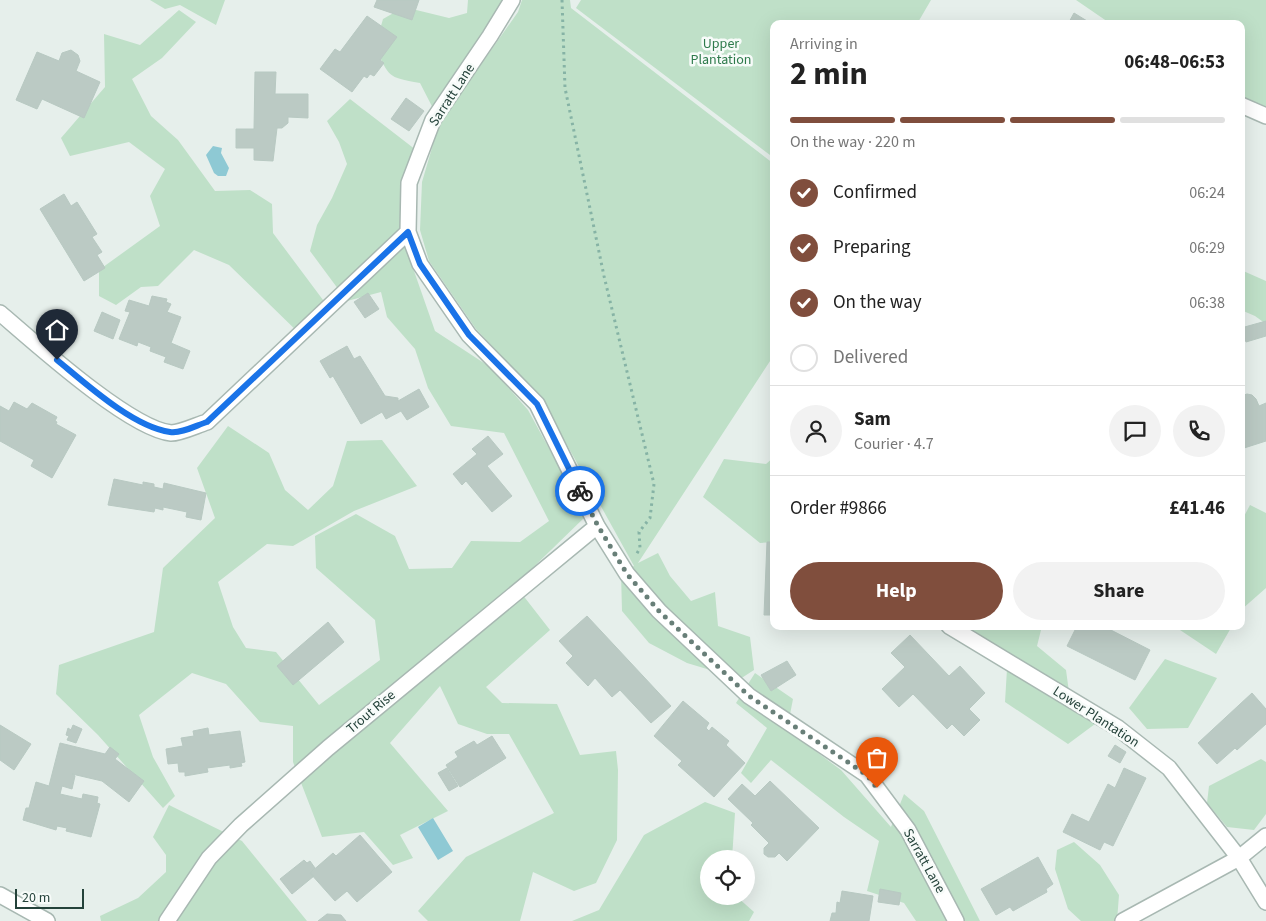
<!DOCTYPE html>
<meta charset="utf-8">
<style>
:root{--surface:#fff;--page:#f2f2f2;--text:#222;--muted:#767676;--line:#e0e0e0;--accent:#804e3d}
body{margin:0;font-family:"Source Sans 3",sans-serif;background:var(--page);color:var(--text);height:100vh;display:flex;flex-direction:column;font-size:19px;white-space:nowrap}
*{box-sizing:border-box;margin:0}
p{font-size:16px;color:var(--muted)}
.icon{flex:none;width:28px;height:28px;fill:none;stroke:currentColor;stroke-width:2;stroke-linecap:round;stroke-linejoin:round}
.map{position:relative;flex:1;overflow:hidden}
.details{position:absolute;left:770px;top:20px;width:475px;height:610px;display:flex;flex-direction:column;background:var(--surface);border-radius:10px;box-shadow:0 5px 20px #0002}
.details>*{flex:none}
.tools{position:absolute;left:700px;top:850px;display:grid;gap:10px}
.tools a{display:grid;place-items:center;width:55px;height:55px;border-radius:50%;background:var(--surface);box-shadow:0 5px 20px #0002;font-size:25px}
.scale{position:absolute;left:15px;bottom:12px;width:69px;box-sizing:border-box;padding-left:5px;border:2px solid #24423a;border-top:0;font-size:14px;line-height:18px;white-space:nowrap;color:#24423a;-webkit-text-stroke:4px #f7fbf9;paint-order:stroke}
.pin{position:absolute;display:grid;place-items:center;width:42px;height:42px;color:#fff;margin:-51px -21px;border-radius:50% 50% 50% 0;rotate:-45deg;box-shadow:0 0 5px #0007}
.pin .icon{rotate:45deg}
.courier{position:absolute;display:grid;place-items:center;width:50px;height:50px;margin:-25px;border:4px solid #1a73e8;border-radius:50%;background:#fff;color:#222;box-shadow:0 1px 6px #0007}
.head em{font-style:normal;font-weight:700}
.head div{display:flex;flex-direction:column-reverse}
.head{display:flex;align-items:center;justify-content:space-between;height:85px;padding:0 20px}
h1{font-size:32px;font-weight:700;line-height:38px}
.bar{display:grid;grid-template-columns:repeat(4,1fr);gap:8px 5px;align-content:center;height:60px;padding:0 20px}
.bar i{height:6px;border-radius:4px;background:var(--line)}
.bar .current{background:var(--accent)}
.bar p{grid-column:span 4}
.line{display:flex;align-items:center;gap:12px;padding:0 20px;border-top:1px solid var(--line)}
.line div{flex:1}
.round{display:grid;place-items:center;flex:none;width:52px;height:52px;border-radius:26px;background:var(--page)}
ol{padding:0 20px;list-style:none}
li{display:flex;align-items:center;gap:15px;height:55px}
li p{margin-inline-start:auto}
li .icon{padding:5px;border-radius:50%;background:var(--accent);color:#fff;stroke-width:4}
li:last-child{color:var(--muted)}
li i{width:28px;height:28px;border:2px solid var(--line);border-radius:50%}
.primary-button{display:flex;gap:10px;margin-top:auto;padding:10px 20px}
.primary-button a{flex:1;height:58px;border-radius:30px;background:var(--accent);color:#fff;font-size:20px;font-weight:700;line-height:58px;text-align:center}
.primary-button a+a{background:var(--page);color:var(--text)}
.map>svg:first-child{display:block}
</style>
<div class="map">
<svg width="1266" height="921" viewBox="0 0 1266 921">
<rect width="100%" height="100%" fill="#e6efeb"/>
<!-- green -->
<path fill="#bfe0c8" d="M150,0H225L216,25L180,5L165,9Z
M468,0H517L440,122L420,83C386,77 390,77 375,47L383,19L404,7L449,18L467,13Z
M522,0H570L571,8L774,164V355L638,563L658,553L670,576L691,601L715,592L718,626L750,637L754,670L740,679L687,663L649,643L622,611L621,573L634,566L541,398L476,329L429,261L420,230L422,182L439,124L518,12Z
M581,0H931L917,24H774V158L576,8Z
M1076,0H1266V124L1261,122L1241,95V24H1111Z
M179,10L196,22L162,58L132,79L151,116L178,140L215,191L250,190L272,204L273,233L332,312L304,338L229,265L194,250L158,286L141,287L116,305L99,296V270L160,226L150,196L165,169L129,142L70,156L61,138L105,87L104,34L140,45Z
M350,99L416,150L407,251L435,331L490,367L528,410L586,516L515,585L550,630L486,687L502,703L557,704L580,755L616,751L618,770L617,840L596,883L574,891L533,872L520,921H428L418,911L466,857L554,813L509,734H487L458,724L440,686L390,743L448,811L400,835L413,858L393,865L364,832L322,837L293,762V726L260,722L226,684L192,673L139,715L153,757L175,796L163,808L98,735L56,694L59,665L154,632L163,568L215,518L197,468L228,426L269,453L285,490L308,510L333,486L347,441L382,440L417,486L354,511L293,546L267,544L218,582L233,627L246,648L276,652L319,705L380,660L375,620L316,568L315,536L356,514L395,536L409,569L452,568L471,541L520,542L549,521L504,433L451,426L428,388L415,349L387,317L381,292L347,301L310,251L317,225L332,198L347,164L339,142L327,121Z
M1241,270L1266,281V324L1255,316L1241,310Z
M774,457V542L760,543L703,497L724,459L766,464Z
M1250,505L1266,513V588L1241,610V560L1243,559L1241,522Z
M935,626H1042L1037,646L1066,670L1071,707L1095,724L1068,744L1005,702L1007,669Z
M1174,626H1232L1216,654Z
M1165,659L1217,678L1188,728L1147,729L1129,708Z
M755,673L793,699L787,730L841,770L891,827L904,794L924,811L980,921H916L904,903L867,891L879,841L844,817L771,760L751,783L741,773L767,728L736,703Z
M1261,759L1266,762V814L1254,830L1227,827L1207,803L1209,786Z
M705,802L735,813L732,859H709V896H736L754,912L749,921H572L599,910L644,835Z
M169,805L242,841L307,921H101L100,916L138,898L166,872V855L153,837Z
M1074,842L1100,865L1119,895L1117,921H1081L1068,909L1055,869L1057,850Z"/>
<!-- water -->
<path fill="#8ec9d4" d="M213,146L222,148L221,153L229,168L226,176H218L214,173L206,155Z
M433,818L453,851L438,860L418,827Z"/>
<!-- building -->
<path fill="#bbcac4" stroke="#b8c9c2" d="M377,0H419L412,20L374,7Z
M1074,13L1092,24H1068Z
M367,16L397,37L380,60L384,63L374,76L370,74L367,78L364,76L352,92L320,69L335,49L340,52Z
M71,50L78,55L80,61L76,71L100,82L84,118L42,99L37,109L16,100L37,52L59,61L62,53Z
M255,72H276L275,94H308V118L288,117V123L282,128H277L273,161L254,160V148H236V129H254Z
M406,98L424,111L409,131L391,119Z
M64,194L71,206L77,202L97,234L92,237L102,252L97,255L105,268L84,281L40,209Z
M368,293L379,309L365,318L354,302Z
M152,296L167,299L166,302L171,304L167,312L181,317L171,343L190,351L183,369L164,362L166,357L150,351L151,347L138,342L137,346L119,339L130,312L125,311L129,300L149,306Z
M102,312L120,320L113,339L94,331Z
M1266,321V336L1246,342L1241,328Z
M347,346L354,359L360,356L385,396L398,398V401L419,389L429,407L407,420L401,411L386,419L382,412L361,424L333,376L330,378L320,361Z
M1247,394L1252,395L1256,399L1259,406L1266,403V441L1241,449V396Z
M14,402L27,409L32,403L57,417L55,421L57,422L56,424L76,435L52,478L31,466L34,460L0,441V406L9,411Z
M488,436L503,454L487,466L512,496L492,512L466,481L462,485L453,474L477,454L472,449Z
M114,479L143,485V482L154,484V487L163,489L164,483L206,493L201,520L186,517L187,512L163,507V510L155,508L154,512L108,505Z
M767,542H774V618L772,615H764Z
M587,616L671,706L651,723L620,690L612,697L595,678L588,686L566,663L573,656L559,641Z
M328,622L344,642L293,685L277,666Z
M1077,626H1103L1150,650L1135,680L1067,646Z
M910,635L949,676L960,666L985,693L969,709L980,720L964,736L952,724L947,729L913,694L899,707L882,689L905,667L891,653Z
M787,661L796,675L771,691L761,675Z
M1252,693L1266,709V724L1237,750L1235,748L1217,764L1198,743Z
M683,701L709,723L706,728L709,731L712,727L729,741L726,745L745,763L714,797L678,765L682,761L654,736Z
M0,725L31,744L14,770L0,760Z
M73,725L82,729L76,743L67,740L69,736L66,735L68,728L71,730Z
M208,728L209,735L240,731L245,762L241,763L242,766L230,768V765L207,768L208,772L185,776V772H179L178,763L168,764L166,749L183,746L181,738L194,736L193,731Z
M492,736L506,758L460,787L446,765L458,757L455,752L474,741L477,745Z
M60,743L105,754L110,747L119,754L115,759L144,781L129,802L102,781L72,774L75,776L72,789L62,786L60,794L82,799L83,794L98,797L97,803L100,804L91,837L66,831L67,828L57,826L56,830L23,820L26,808H29L36,782L49,786Z
M1115,745L1126,752L1120,763L1108,756Z
M447,768L458,786L449,791L438,773Z
M1124,768L1146,778L1113,846L1104,842L1100,850L1063,832L1072,814L1089,822L1108,784L1115,788Z
M770,781L819,828L787,861L779,853L775,857H768L764,854V848L769,843L751,825L753,823L728,799L742,784L755,796Z
M360,835L392,872L357,902L347,891L335,901L310,873L333,853L336,856Z
M1038,857L1053,884L1046,889L1047,892L1013,911L1010,907L996,915L981,889Z
M304,860L307,863L310,861L315,868L310,873L314,876L292,894L280,879Z
M880,889L901,893L899,905L878,902Z
M842,891L873,896L869,921H830L832,913H836L837,902L840,903Z
M327,914L341,915L346,921H318Z"/>
<g fill="none" stroke-linecap="round" stroke-linejoin="round">
<defs>
<path id="street" d="M512,0L490,36L433,120L409,183L408,232L420,264L469,335L537,404L597,526L627,574L659,611L749,696L867,775L908,830L956,921
M1241,105L1266,116
M0,313C34,342 130,429 171,433C181,433 197,425 207,422L408,232
M949,626L1118,728L1169,768L1239,858L1266,902
M0,895L47,921
M167,921L209,858L241,825L328,748L597,526
M1123,921L1239,858L1266,836"/>
</defs>
<!-- street casing -->
<use href="#street" stroke="#a8b8b2" stroke-width="18"/>
<!-- path -->
<path stroke="#86b3a5" stroke-width="3" stroke-dasharray="2.5 4" stroke-linecap="butt" d="M562,0L565,88L604,276L654,484L650,518L639,532L640,548L636,555"/>
<!-- street -->
<use href="#street" stroke="#fff" stroke-width="15"/>
</g>
<g fill="none" stroke-linecap="round" stroke-linejoin="round">
<!-- done -->
<path stroke="#687f78" stroke-width="5" stroke-dasharray="0 9" d="M580,491L598,526L627,574L659,611L749,696L867,775L877,788"/>
<!-- route -->
<path stroke="#1a73e8" stroke-width="6" d="M57,360C85,383 133,427 170,432C181,434 197,425 207,422L408,232L420,264L469,335L537,404L580,491"/>
</g>
<g text-anchor="middle" dominant-baseline="central" stroke-width="5" stroke-linejoin="round" paint-order="stroke">
<!-- park labels -->
<g font-size="14" fill="#2d7a4b" stroke="#f7fbf9">
<text x="721" y="44">Upper<tspan x="721" dy="16">Plantation</tspan></text>
</g>
<!-- street labels -->
<g font-size="14" fill="#24423a" stroke="#f7fbf9">
<text transform="translate(452 95) rotate(-57)">Sarratt Lane</text>
<text transform="translate(371 712) rotate(-40)">Trout Rise</text>
<text transform="translate(1096 717) rotate(33)">Lower Plantation</text>
<text transform="translate(924 861) rotate(61)">Sarratt Lane</text>
</g>
</g>
</svg>
<div class="tools">
<a><svg class="icon" aria-label="locate" viewBox="0 0 24 24"><circle cx="12" cy="12" r="6"/><path d="M12 2v4M12 18v4M2 12h4M18 12h4"/></svg></a>
</div>
<div class="scale">20 m</div>
<div class="pin" style="left:877px;top:788px;background:#ea580c"><svg class="icon" aria-label="bag" viewBox="0 0 24 24"><path d="M5 8h14l-1 12H6zM9 8a3 3 0 0 1 6 0"/></svg></div>
<div class="pin" style="left:57px;top:360px;background:#1f2937"><svg class="icon" aria-label="home" viewBox="0 0 24 24"><path d="M3 11l9-7 9 7M6 9v11h12V9"/></svg></div>
<div class="courier" style="left:580px;top:491px"><svg class="icon" aria-label="bike" viewBox="0 0 24 24"><circle cx="6" cy="16" r="4"/><circle cx="18" cy="16" r="4"/><path d="M6 16l4-8h5l3 8M10 8l3 8H6M13 5h3"/></svg></div>
<section class="details">
<div class="head"><div><h1>2 min</h1><p>Arriving in</p></div><em>06:48–06:53</em></div>
<div class="bar"><i class="current"></i><i class="current"></i><i class="current"></i><i></i><p>On the way · 220 m</p></div>
<ol>
<li><svg class="icon" aria-label="check" viewBox="0 0 24 24"><path d="M5 12l5 5 9-10"/></svg>Confirmed<p>06:24</p></li>
<li><svg class="icon" aria-label="check" viewBox="0 0 24 24"><path d="M5 12l5 5 9-10"/></svg>Preparing<p>06:29</p></li>
<li><svg class="icon" aria-label="check" viewBox="0 0 24 24"><path d="M5 12l5 5 9-10"/></svg>On the way<p>06:38</p></li>
<li><i></i>Delivered</li>
</ol>
<div class="line" style="height:90px"><a class="round"><svg class="icon" aria-label="person" viewBox="0 0 24 24"><circle cx="12" cy="8" r="4"/><path d="M4 21q1-7 8-7t8 7"/></svg></a><div><b>Sam</b><p>Courier · 4.7</p></div><a class="round"><svg class="icon" aria-label="chat" viewBox="0 0 24 24"><path d="M4 5h16v11H9l-5 4z"/></svg></a><a class="round"><svg class="icon" aria-label="phone" viewBox="0 0 24 24"><path d="M5 4h4l2 5-3 2q2 4 5 5l2-3 5 2v4C11 20 4 13 5 4z"/></svg></a></div>
<div class="line" style="height:65px"><div>Order #9866</div><b>£41.46</b></div>
<div class="primary-button"><a>Help</a><a>Share</a></div>
</section>
</div>
